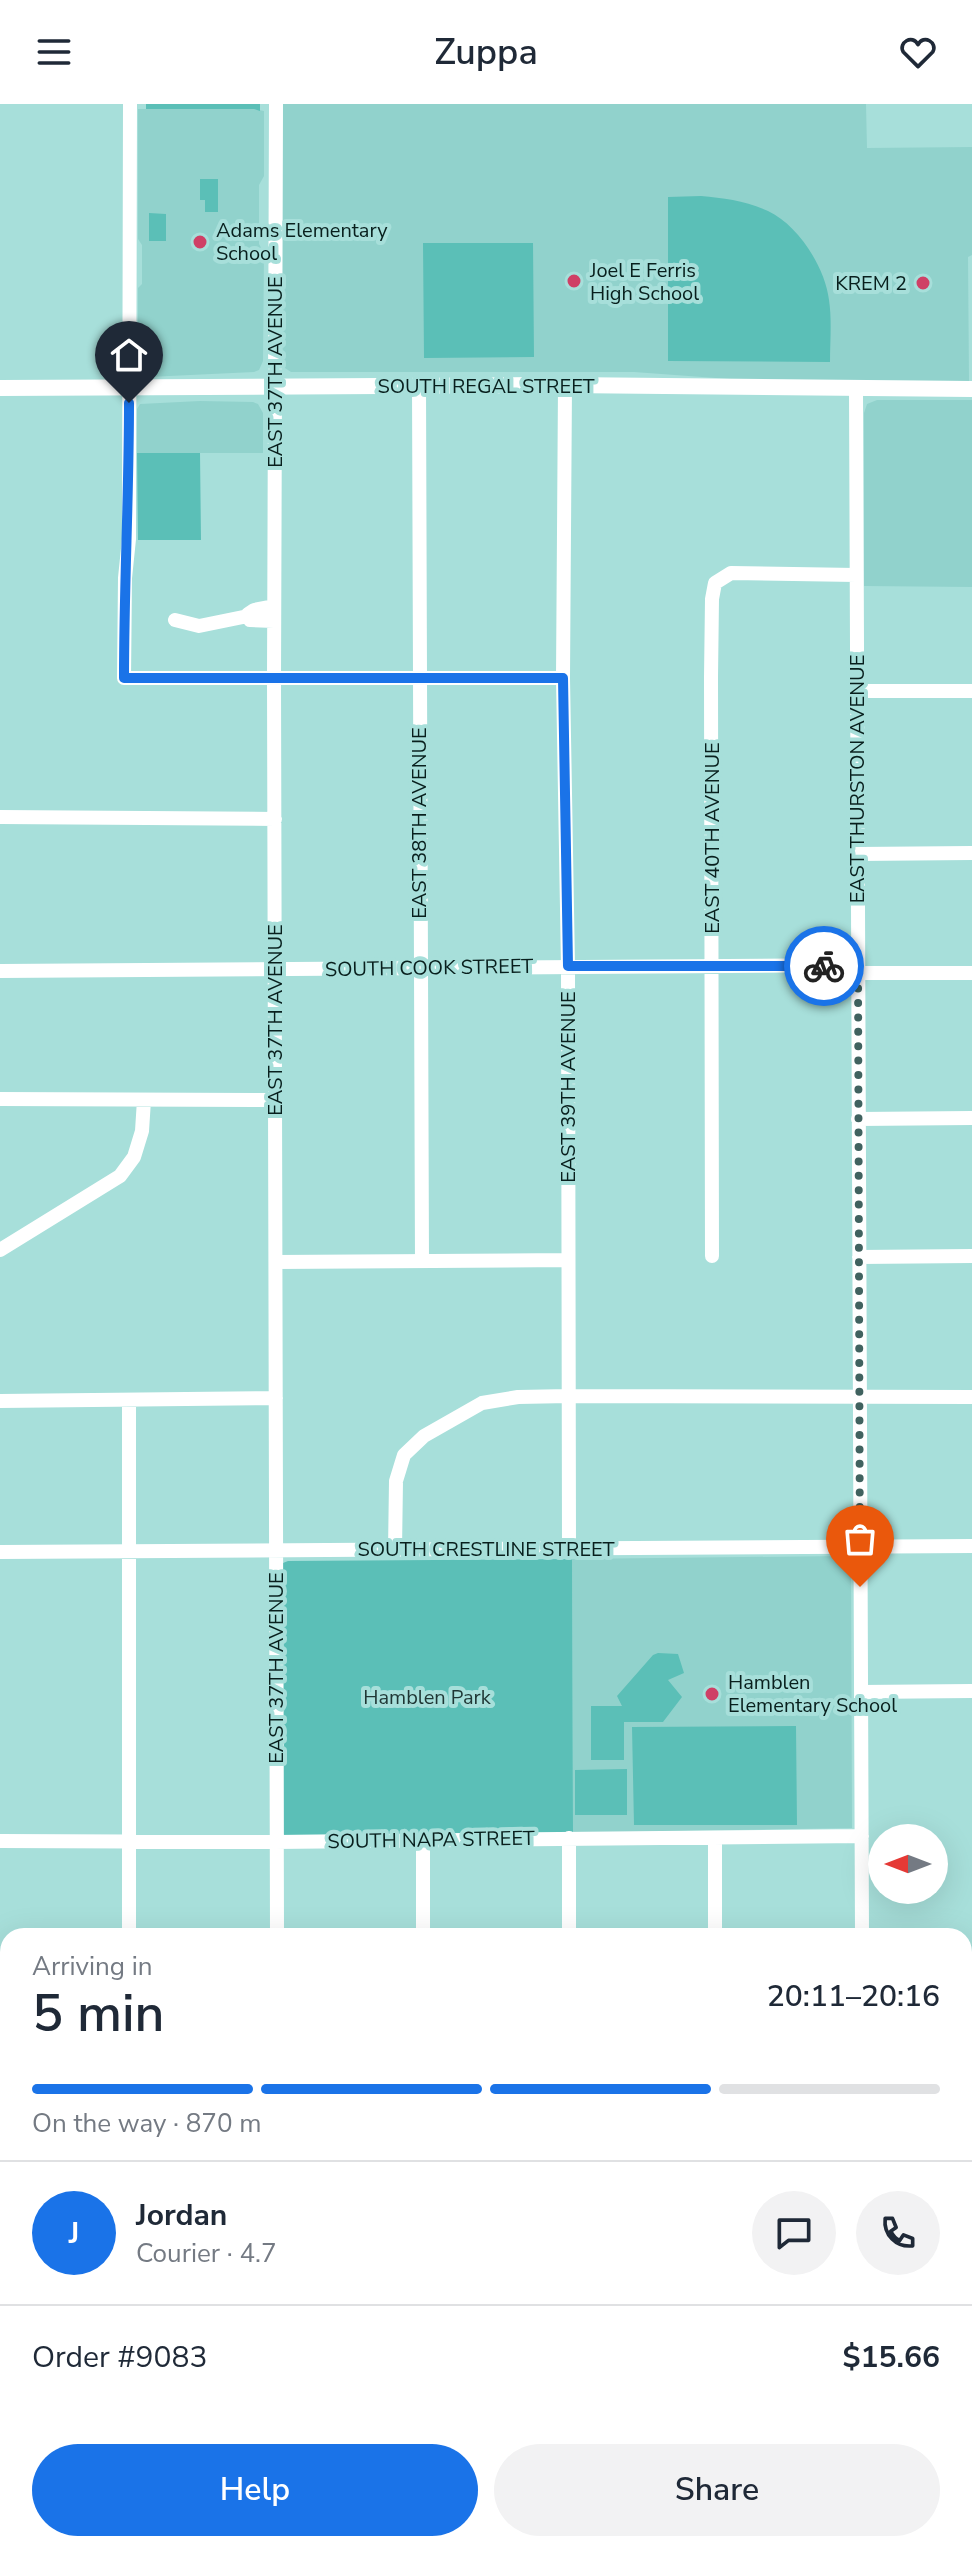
<!DOCTYPE html>
<meta charset="utf-8">
<style>
:root{--surface:#fff;--page:#f2f2f3;--text:#1f2937;--muted:#747a83;--line:#e0e1e3;--accent:#1a73e8}
body{margin:0;font-family:"Nunito Sans",sans-serif;background:var(--page);color:var(--text);height:100vh;display:flex;flex-direction:column;font-size:30px;white-space:nowrap}
*{box-sizing:border-box;margin:0}
p{font-size:26px;color:var(--muted)}
.icon{flex:none;width:44px;height:44px;fill:none;stroke:currentColor;stroke-width:2;stroke-linecap:round;stroke-linejoin:round}
.map{position:relative;flex:1;overflow:hidden}
.drawer{position:absolute;left:0px;top:1824px;width:972px;height:624px;display:flex;flex-direction:column;background:var(--surface);border-radius:24px 24px 0 0;box-shadow:0 8px 32px #0002}
.drawer>*{flex:none}
.needle{width:52px;rotate:270deg}
.buttons{position:absolute;left:868px;top:1720px;display:grid;gap:16px}
.buttons a{display:grid;place-items:center;width:80px;height:80px;border-radius:50%;background:var(--surface);box-shadow:0 8px 32px #0002;font-size:40px}
.pin{position:absolute;display:grid;place-items:center;width:68px;height:68px;color:#fff;margin:-82px -34px;border-radius:50% 50% 50% 0;rotate:-45deg;box-shadow:0 0 8px #0007}
.pin .icon{rotate:45deg}
.courier{position:absolute;display:grid;place-items:center;width:80px;height:80px;margin:-40px;border:6px solid #1a73e8;border-radius:50%;background:#fff;color:#222;box-shadow:0 2px 10px #0007}
.summary em{font-style:normal;font-weight:600}
.summary div{display:flex;flex-direction:column-reverse}
.summary{display:flex;align-items:center;justify-content:space-between;height:136px;padding:0 32px}
h1{font-size:52px;font-weight:600;line-height:60px}
.bar{display:grid;grid-template-columns:repeat(4,1fr);gap:12px 8px;align-content:center;height:96px;padding:0 32px}
.bar i{height:10px;border-radius:6px;background:var(--line)}
.bar .current{background:var(--accent)}
.bar p{grid-column:span 4}
.line{display:flex;align-items:center;gap:20px;padding:0 32px;border-top:2px solid var(--line)}
.line div{flex:1}
.round{display:grid;place-items:center;flex:none;width:84px;height:84px;border-radius:42px;background:var(--page)}
.action{display:flex;gap:16px;margin-top:auto;padding:16px 32px}
.action a{flex:1;height:92px;border-radius:48px;background:var(--accent);color:#fff;font-size:32px;font-weight:600;line-height:92px;text-align:center}
.action a+a{background:var(--page);color:var(--text)}
header{display:flex;justify-content:space-between;align-items:center;height:104px;padding:0 32px;background:var(--surface);font-size:36px;font-weight:600}
.map>svg:first-child{display:block}
</style>
<header><svg class="icon" aria-label="menu" viewBox="0 0 24 24"><path d="M4 6h16M4 12h16M4 18h16"/></svg>Zuppa<svg class="icon" aria-label="heart" viewBox="0 0 24 24"><path d="M12 20l-8-8c-3-5 5-10 8-4 3-6 11-1 8 4z"/></svg></header>
<div class="map">
<svg width="972" height="2448" viewBox="0 0 972 2448">
<rect width="100%" height="100%" fill="#a7dfda"/>
<!-- built -->
<path fill="#91d2cc" d="M283,0H866L867,44L972,43V151L968,153L969,277L743,276L634,268H291L285,264L282,255Z
M138,5H254L264,7V72L259,81V140L264,149L263,257L259,266L254,268L148,273H143L138,266V184L142,180V141L138,135Z
M877,296H972V483L864,482V309L867,300Z
M200,297L253,298L258,300L263,309V349H137V305L140,300Z
M843,1452L850,1457L851,1461L852,1724L573,1729L572,1455Z"/>
<!-- green -->
<path fill="#5bbfb7" d="M146,0H260V7L254,5H146Z
M200,75H218V108H205V96H200Z
M701,92C724,94 746,97 768,107C798,121 825,163 829,196C832,216 830,238 830,258L668,257V93Z
M149,109L166,110V137H149Z
M423,139H533L534,253L424,254Z
M137,349H200L201,436H138Z
M572,1455L573,1729L284,1731L283,1459L288,1457Z
M658,1549L678,1550L684,1569L668,1576L682,1593L663,1618H624V1656H591V1602H622L617,1592L653,1551Z
M796,1622L797,1721H634L632,1623Z
M627,1665V1711H575V1666Z"/>
<g fill="none" stroke-linecap="round" stroke-linejoin="round">
<!-- minor -->
<path stroke="#fff" stroke-width="14" d="M130,0L129,435L125,474L124,574H563
M276,0L274,574L277,1832
M419,281L422,1157
M565,281L563,574L568,862L569,1444
M856,285L862,1832
M274,502L254,506L248,510L250,516L274,517
M175,516L199,522L248,512
M857,587H972
M0,713L275,715
M857,750L972,749
M0,867L858,861
M858,869H972
M0,995L275,996
M858,1015L972,1014
M0,1146L120,1072L134,1053L142,1027L144,996
M712,1152L711,573L712,495L715,479L731,469L856,471
M859,1153L972,1152
M276,1158L568,1156
M0,1297L276,1294
M395,1446L396,1377L404,1351L424,1332L482,1299L518,1293L569,1292L972,1293
M0,1448L972,1442
M861,1588L972,1587
M569,1734V1832
M0,1737L276,1738L862,1732
M129,1832V1296
M423,1832V1737
M715,1832V1734
M964,2020H972
M0,2027H8
M964,2142H972
M964,2294H972
M0,2318H8
M133,2440V2448
M428,2440V2448
M569,2440V2448
M708,2440V2448
M278,2448V2440
M847,2448V2440"/>
<!-- major -->
<path stroke="#fff" stroke-width="16" d="M0,284L565,281L972,285"/>
</g>
<g fill="none" stroke-linecap="round" stroke-linejoin="round">
<!-- done -->
<path stroke="#40625f" stroke-width="8" stroke-dasharray="0 14.4" d="M824,862L858,861L860,1483"/>
<!-- route -->
<path stroke="#1a73e8" stroke-width="10" d="M129,299C129,391 124,482 124,574H563L568,862H824"/>
</g>
<!-- markers -->
<g fill="#cf4066" stroke="#a7dfda" stroke-width="3">
<circle cx="200" cy="138" r="8"/>
<circle cx="574" cy="177" r="8"/>
<circle cx="923" cy="179" r="8"/>
<circle cx="712" cy="1590" r="8"/>
</g>
<g text-anchor="middle" dominant-baseline="central" stroke-width="8" stroke-linejoin="round" paint-order="stroke">
<!-- poi labels -->
<g font-size="20" fill="#081f1d" stroke="#a7dfda" text-anchor="start">
<text x="216" y="126">Adams Elementary<tspan x="216" dy="23">School</tspan></text>
<text x="590" y="166">Joel E Ferris<tspan x="590" dy="23">High School</tspan></text>
<text x="907" y="179" text-anchor="end">KREM 2</text>
<text x="728" y="1578">Hamblen<tspan x="728" dy="23">Elementary School</tspan></text>
</g>
<!-- street labels -->
<g font-size="20" fill="#081f1d" stroke="#a7dfda">
<text transform="translate(275 268) rotate(-90)">EAST 37TH AVENUE</text>
<text x="486" y="282">SOUTH REGAL STREET</text>
<text transform="translate(857 675) rotate(-90)">EAST THURSTON AVENUE</text>
<text transform="translate(419 719) rotate(-90)">EAST 38TH AVENUE</text>
<text transform="translate(712 734) rotate(-90)">EAST 40TH AVENUE</text>
<text transform="translate(429 864) rotate(-1)">SOUTH COOK STREET</text>
<text transform="translate(275 916) rotate(-90)">EAST 37TH AVENUE</text>
<text transform="translate(568 983) rotate(-90)">EAST 39TH AVENUE</text>
<text x="486" y="1445">SOUTH CRESTLINE STREET</text>
<text transform="translate(276 1564) rotate(-90)">EAST 37TH AVENUE</text>
<text transform="translate(431 1736) rotate(-1)">SOUTH NAPA STREET</text>
</g>
<!-- park labels -->
<g font-size="20" fill="#1f3634" stroke="#a7dfda">
<text x="427" y="1593">Hamblen Park</text>
</g>
</g>
</svg>
<div class="buttons">
<a><svg class="needle" viewBox="-14 -14 28 28"><path d="M0-13l5 13h-10z" fill="#e53935"/><path d="M0 13l5-13h-10z" fill="#747a83"/></svg></a>
</div>
<div class="pin" style="left:860px;top:1483px;background:#ea580c"><svg class="icon" aria-label="bag" viewBox="0 0 24 24"><path d="M5 8h14l-1 12H6zM9 8a3 3 0 0 1 6 0"/></svg></div>
<div class="pin" style="left:129px;top:299px;background:#1f2937"><svg class="icon" aria-label="home" viewBox="0 0 24 24"><path d="M3 11l9-7 9 7M6 9v11h12V9"/></svg></div>
<div class="courier" style="left:824px;top:862px"><svg class="icon" aria-label="bike" viewBox="0 0 24 24"><circle cx="6" cy="16" r="4"/><circle cx="18" cy="16" r="4"/><path d="M6 16l4-8h5l3 8M10 8l3 8H6M13 5h3"/></svg></div>
<section class="drawer">
<div class="summary"><div><h1>5 min</h1><p>Arriving in</p></div><em>20:11–20:16</em></div>
<div class="bar"><i class="current"></i><i class="current"></i><i class="current"></i><i></i><p>On the way · 870 m</p></div>
<div class="line" style="height:144px"><b class="round" style="background:var(--accent);color:#fff">J</b><div><b>Jordan</b><p>Courier · 4.7</p></div><a class="round"><svg class="icon" aria-label="chat" viewBox="0 0 24 24"><path d="M4 5h16v11H9l-5 4z"/></svg></a><a class="round"><svg class="icon" aria-label="phone" viewBox="0 0 24 24"><path d="M5 4h4l2 5-3 2q2 4 5 5l2-3 5 2v4C11 20 4 13 5 4z"/></svg></a></div>
<div class="line" style="height:104px"><div>Order #9083</div><b>$15.66</b></div>
<div class="action"><a>Help</a><a>Share</a></div>
</section>
</div>
